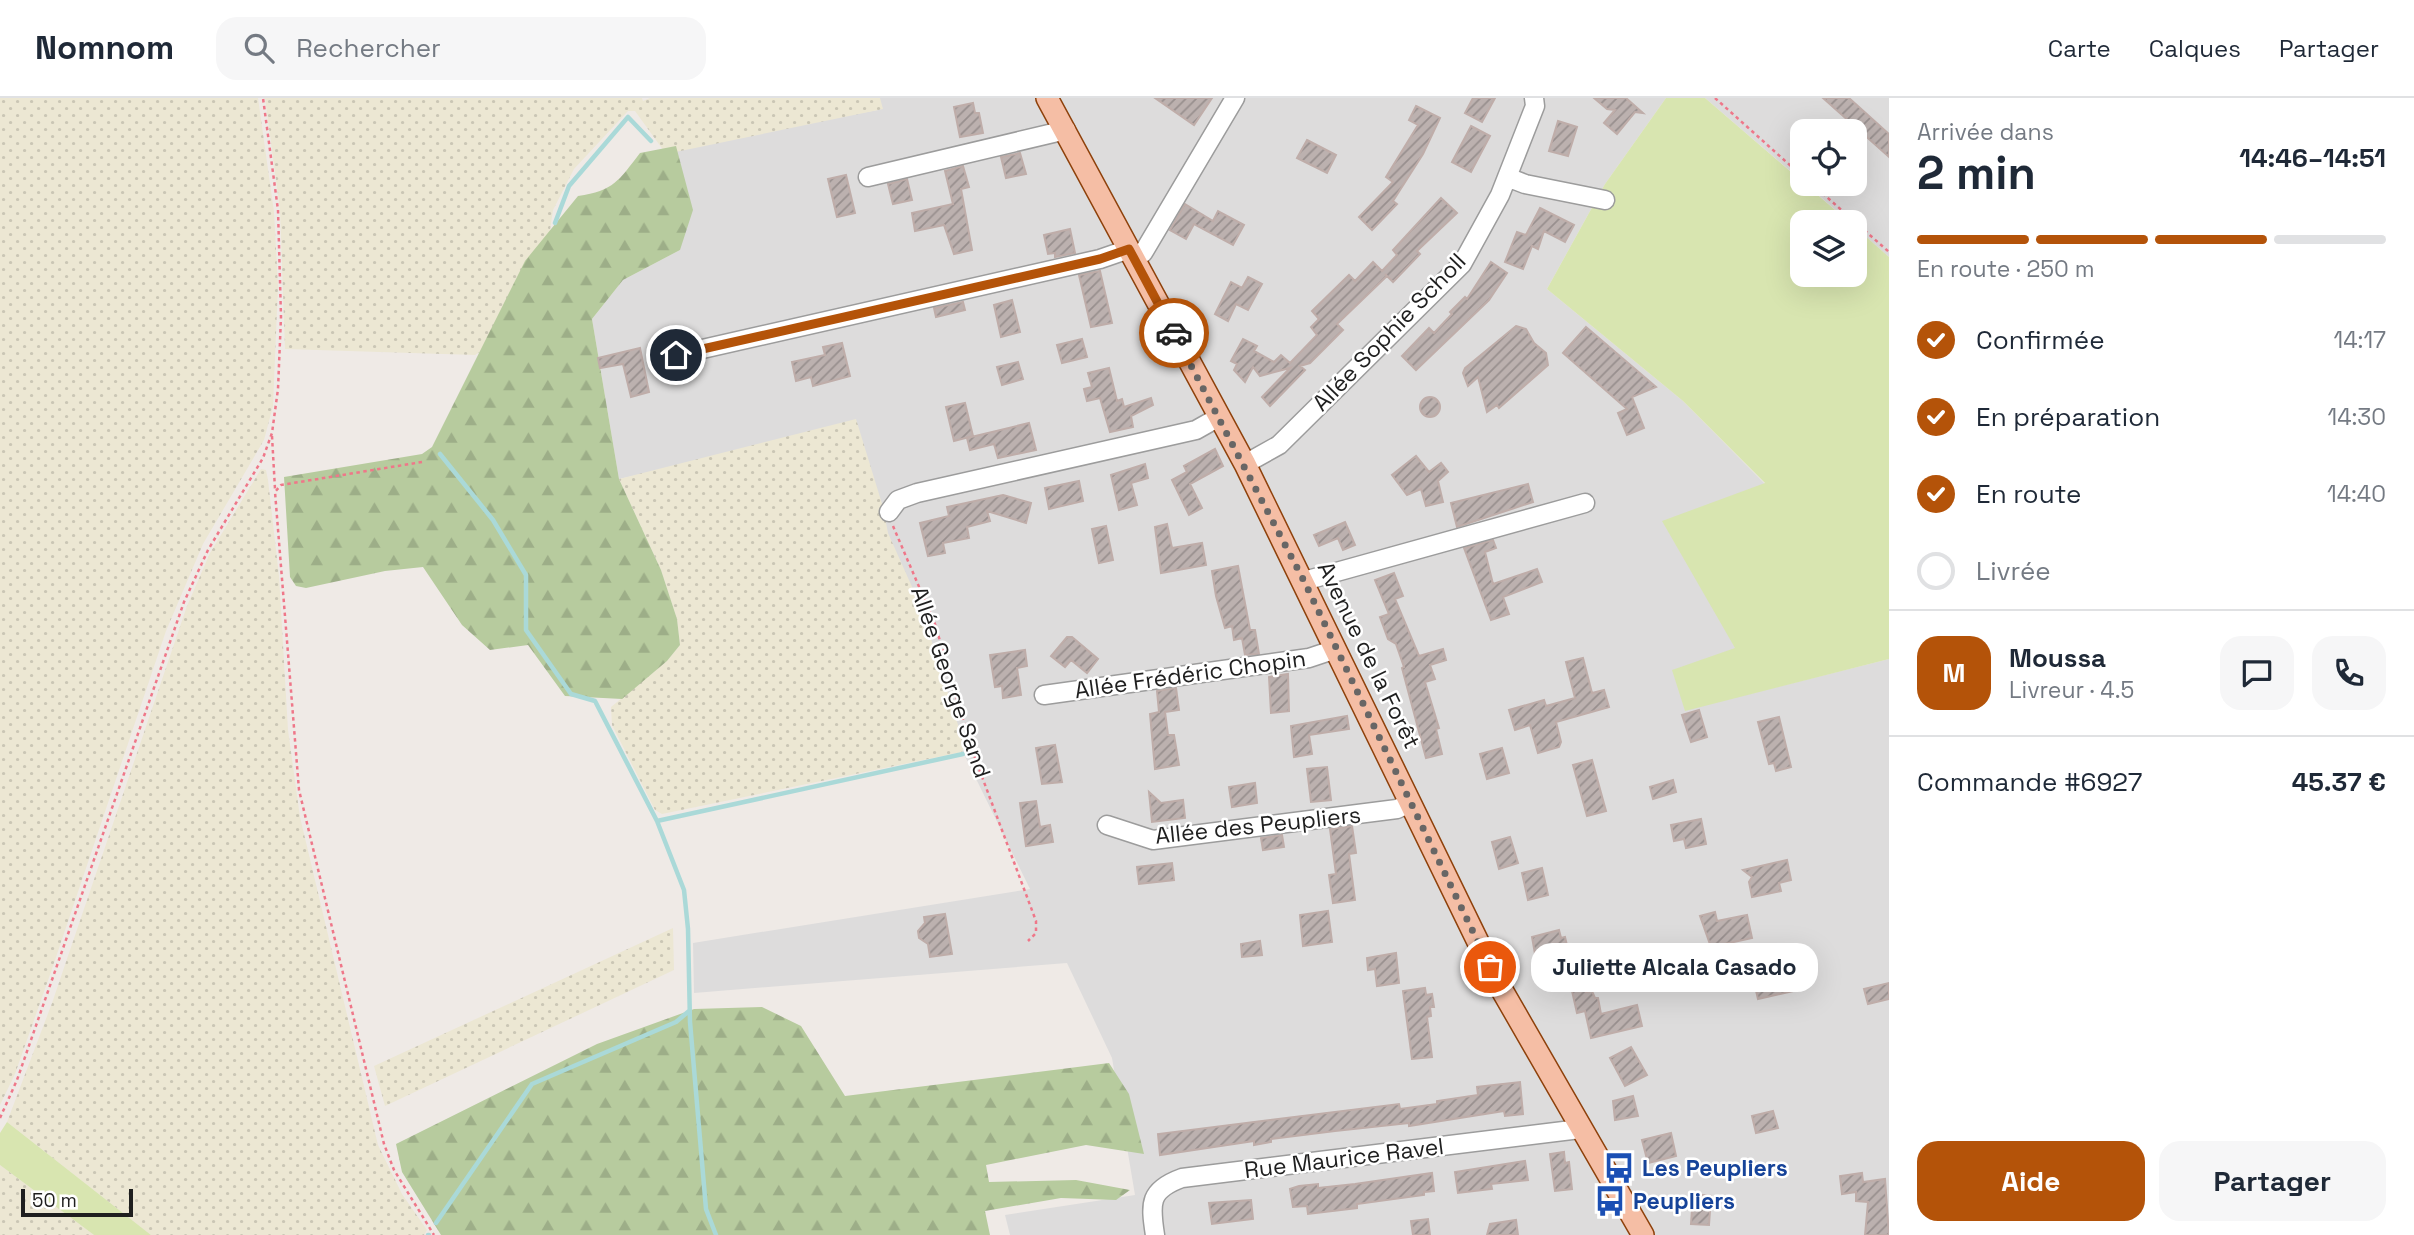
<!DOCTYPE html>
<html lang="fr">
<meta charset="utf-8">
<style>
:root{--surface:#fff;--page:#f6f6f7;--text:#1f2937;--muted:#747a83;--line:#e0e1e3;--accent:#b45309}
body{margin:0;font-family:"Space Grotesk",sans-serif;background:var(--page);color:var(--text);height:100vh;display:flex;flex-direction:column;font-size:26px;white-space:nowrap}
*{box-sizing:border-box;margin:0}
p{font-size:23px;color:var(--muted)}
.icon{flex:none;width:38px;height:38px;fill:none;stroke:currentColor;stroke-width:2;stroke-linecap:round;stroke-linejoin:round}
.map{position:relative;flex:1;overflow:hidden}
.panel{display:flex;flex-direction:column;background:var(--surface);width:525px}
.panel>*{flex:none}
.buttons{position:absolute;left:1790px;top:21px;display:grid;gap:14px}
.buttons a{display:grid;place-items:center;width:77px;height:77px;border-radius:14px;background:var(--surface);box-shadow:0 7px 28px #0002;font-size:35px}
.scale{position:absolute;left:21px;bottom:18px;width:112px;box-sizing:border-box;padding-left:7px;border:4px solid #1f1f1f;border-top:0;font-size:19px;line-height:24px;white-space:nowrap;color:#1f1f1f;-webkit-text-stroke:5px #fff;paint-order:stroke}
.pin{position:absolute;display:grid;place-items:center;width:60px;height:60px;color:#fff;margin:-30px;border:4px solid #fff;border-radius:50%;box-shadow:0 2px 7px #0007}
.courier{position:absolute;display:grid;place-items:center;width:70px;height:70px;margin:-35px;border:5px solid #b45309;border-radius:50%;background:#fff;color:#222;box-shadow:0 2px 9px #0007}
.bubble{position:absolute;height:49px;border-radius:21px;background:var(--surface);box-shadow:0 7px 28px #0002;font-size:23px;font-weight:600;line-height:49px;text-align:center}
.summary em{font-style:normal;font-weight:600}
.summary div{display:flex;flex-direction:column-reverse}
.summary{display:flex;align-items:center;justify-content:space-between;height:119px;padding:0 28px}
h1{font-size:46px;font-weight:600;line-height:52px}
.bar{display:grid;grid-template-columns:repeat(4,1fr);gap:10px 7px;align-content:center;height:84px;padding:0 28px}
.bar i{height:9px;border-radius:5px;background:var(--line)}
.bar .active{background:var(--accent)}
.bar p{grid-column:span 4}
.line{display:flex;align-items:center;gap:18px;padding:0 28px;border-top:2px solid var(--line)}
.line div{flex:1}
.round{display:grid;place-items:center;flex:none;width:74px;height:74px;border-radius:21px;background:var(--page)}
ol{padding:0 28px;list-style:none}
li{display:flex;align-items:center;gap:21px;height:77px}
li p{margin-inline-start:auto}
li .icon{padding:7px;border-radius:50%;background:var(--accent);color:#fff;stroke-width:4}
li:last-child{color:var(--muted)}
li i{width:38px;height:38px;border:4px solid var(--line);border-radius:50%}
.cta{display:flex;gap:14px;margin-top:auto;padding:14px 28px}
.cta a{flex:1;height:80px;border-radius:21px;background:var(--accent);color:#fff;font-size:28px;font-weight:600;line-height:80px;text-align:center}
.cta a+a{background:var(--page);color:var(--text)}
header{display:flex;align-items:center;gap:42px;box-sizing:border-box;height:98px;padding:0 35px;background:var(--surface);border-bottom:2px solid var(--line)}
header strong{font-size:33px}
nav{display:flex;gap:38px;margin-inline-start:auto;font-size:24px}
.search{width:490px;height:63px;background:var(--page);display:flex;align-items:center;gap:18px;box-sizing:border-box;padding:0 24px;border-radius:21px;color:var(--muted);font-size:26px}
main{display:flex;flex:1;min-height:0}
.map>svg:first-child{display:block}
</style>
<header>
<strong>Nomnom</strong>
<div class="search"><svg class="icon" aria-label="search" viewBox="0 0 24 24"><circle cx="10" cy="10" r="6"/><path d="M15 15l6 6"/></svg>Rechercher</div>
<nav><a>Carte</a><a>Calques</a><a>Partager</a></nav>
</header>
<main>
<div class="map">
<svg width="1889" height="1137" viewBox="0 0 1889 1137">
<defs>
<pattern id="farmland-dots" width="8" height="8" patternUnits="userSpaceOnUse" patternTransform="scale(1.75)"><rect width="8" height="8" fill="#ece7d3"/><path d="M2 2h.1M6 6h.1" fill="none" stroke="#cac6b5" stroke-width="1.8" stroke-linecap="round"/></pattern>
<pattern id="forest-firs" width="22" height="20" patternUnits="userSpaceOnUse" patternTransform="scale(1.75)"><rect width="22" height="20" fill="#b7cb9e"/><path d="M5 1l3.5 6h-7zM16 11l3.5 6h-7z" fill="#9dae88"/></pattern>
<pattern id="building-hatch" width="6" height="6" patternUnits="userSpaceOnUse" patternTransform="scale(1.75)"><rect width="6" height="6" fill="#bcb1af"/><path d="M-1 1l2-2M0 6l6-6M5 7l2-2" fill="none" stroke="#988f8e"/></pattern>
</defs>
<rect width="100%" height="100%" fill="#efeae6"/>
<!-- residential -->
<path fill="#dddcdc" d="M876,0H1666L1605,86L1547,191L1683,303L1765,386L1735,551L1685,612L1889,561V1137H1010L1005,1117L1135,1097L1112,960L1067,865L694,895L693,845L1030,791L959,646L852,330L619,381L592,221L623,182L680,152L676,48L878,12Z
M1705,0H1889V159L1855,129V124H1849L1806,86H1855V33H1802V83Z"/>
<!-- farmland -->
<path fill="url(#farmland-dots)" d="M0,0H258L274,114L278,188L273,308L264,342L203,446L166,533L52,871L15,976L0,1007Z
M265,0H642L643,3L650,0H880L883,11L666,56L635,13H628L574,71L553,112L549,139L500,242L475,257L285,251L280,112Z
M856,321L883,409L888,435L921,509L965,649L962,654L662,716L655,712L612,627L611,609L667,563L680,547L677,521L661,472L619,381Z
M261,371L266,372L268,382L279,478L288,632L300,719L378,1047L402,1096L427,1132L424,1137H151L7,1024L52,905L187,508L210,455Z
M673,830L674,872L385,1008L374,968Z
M0,1067L94,1137H0Z"/>
<!-- grass -->
<path fill="#d8e5b0" d="M1666,0H1705L1849,124H1802V177H1855V129L1889,159V561L1685,613L1672,572L1735,550L1662,423L1765,385L1683,303L1547,191L1605,86Z
M7,1024L151,1137H94L0,1067V1035Z"/>
<!-- forest -->
<path fill="url(#forest-firs)" d="M676,48L693,112L680,152L623,182L592,221L619,381L661,472L677,521L680,547L667,563L622,601L565,598L528,547L490,552L462,527L423,469L385,473L306,490L296,488L290,479L284,379L422,356L432,349L525,163L578,98C614,93 619,82 640,55Z
M762,909L801,928L845,998L1109,965L1129,996L1144,1056L1086,1047L986,1067L989,1084L1076,1082L1130,1092L1116,1102L1061,1100L985,1113L990,1137H441L402,1074L396,1046L597,946L694,911Z"/>
<g fill="none" stroke-linecap="round" stroke-linejoin="round">
<!-- stream -->
<path stroke="#aad9d8" stroke-width="4.5" d="M555,125L569,88L628,19L651,43
M440,356L493,422L526,477V532L571,596L595,603L657,723
M436,1125L532,986L676,924L689,913
M428,1137H429
M716,1137L706,1111L690,924L688,831L684,792L657,723L963,656"/>
</g>
<!-- building -->
<path fill="url(#building-hatch)" stroke="#bfada9" stroke-width="2" d="M1155,0H1212L1194,27Z
M1473,0H1495L1482,24L1465,15Z
M1594,0H1626L1643,15L1635,14L1617,36L1604,25L1615,12L1607,11Z
M1823,0H1849L1889,36V59Z
M973,5L975,15H979L983,35L960,39L954,9Z
M1416,8L1440,20L1423,56L1393,103L1397,106L1372,132L1359,119L1393,84L1386,79L1418,27L1409,22Z
M1558,23L1577,29L1568,58L1549,53Z
M1471,28L1490,38L1471,74L1452,64Z
M1307,42L1336,57L1327,75L1297,60Z
M1020,55L1026,76L1006,80L1001,59Z
M963,68L969,89L961,91L972,152L954,156L944,127L915,133L912,115L953,106L945,73Z
M846,77L855,115L837,119L828,81Z
M907,81L912,102L893,106L888,86Z
M1441,100L1457,115L1417,153L1420,156L1393,184L1385,176L1387,178L1337,226L1343,232L1310,265L1300,268L1305,272L1270,308L1262,299L1290,270L1260,278L1253,269L1245,284L1234,272L1237,266L1231,263L1243,241L1257,248L1254,253L1274,264L1281,257L1290,265L1317,237L1311,229L1319,221L1312,213L1349,177L1355,183L1373,164L1382,173L1397,157L1393,152Z
M1185,106L1213,123L1218,113L1244,127L1233,147L1194,126L1186,141L1170,132Z
M1540,110L1574,127L1565,144L1544,133L1538,151L1532,148L1523,171L1505,164L1517,134L1526,137Z
M1070,131L1075,155L1055,159V155L1048,156L1044,137Z
M1491,164L1507,175L1489,202L1416,272L1402,258L1429,230L1434,235L1452,216L1450,214L1465,199L1467,201Z
M1100,173L1112,225L1091,229L1079,177Z
M1248,179L1262,186L1248,212L1236,206L1228,223L1215,216L1231,184L1242,190Z
M1012,202L1020,234L1001,239L994,207Z
M963,204L965,212L936,219L934,210Z
M1516,228L1526,231L1534,245L1546,255L1548,267L1499,310L1497,307L1487,314L1478,279L1468,288L1463,275L1465,270Z
M1586,229L1656,289L1632,299L1644,330L1627,337L1618,315L1627,311L1563,255Z
M1082,241L1087,259L1062,265L1057,247Z
M842,245L850,278L813,288L811,279L796,283L792,264L825,257L823,249Z
M640,250L649,294L631,299L623,266L600,270L598,260Z
M1018,264L1023,281L1002,287L997,269Z
M1109,270L1117,303L1122,301L1124,309L1151,300L1153,307L1131,318L1133,329L1110,334L1100,300L1087,303L1084,291L1092,289L1088,275Z
M1420 309a10 10 0 1 1 20 0a10 10 0 1 1-20 0Z
M965,305L973,338L954,343L946,309Z
M1029,325L1036,352L998,360L994,346L970,352L967,340Z
M1215,351L1223,368L1190,386L1202,410L1189,417L1172,382L1187,374L1184,368Z
M1416,358L1429,374L1441,365L1448,374L1438,383L1443,404L1426,408L1421,391L1407,397L1392,377Z
M1145,366L1148,380L1131,385L1137,407L1119,412L1111,377Z
M1079,383L1083,403L1049,411L1045,390Z
M1528,386L1533,404L1457,429L1451,405Z
M1003,397L1031,405L1026,425L987,413L990,423L967,429L969,440L943,445L945,455L928,458L920,425L949,418L947,409Z
M1345,424L1355,447L1343,452L1338,440L1319,448L1314,437Z
M1167,426L1172,450L1202,445L1206,467L1161,475L1155,429Z
M1106,428L1113,462L1099,465L1092,431Z
M1493,442L1496,450L1485,454L1493,486L1537,471L1542,484L1503,499L1509,516L1491,522L1464,450Z
M1238,468L1250,532H1255L1259,556L1245,557L1242,540L1234,542L1232,528L1225,530L1216,498L1212,473Z
M1394,475L1403,498L1395,501L1419,558L1443,551L1446,562L1430,567L1435,581L1425,584L1439,630L1436,631L1442,656L1426,660L1402,570L1404,569L1396,546L1388,541L1380,519L1389,516L1375,482Z
M1067,539H1072L1098,561L1087,575L1071,562L1065,569L1051,558Z
M1025,552L1027,568L1017,570L1021,597L1003,600L1002,588L995,589L990,557Z
M1583,560L1592,595L1604,592L1609,609L1556,624L1561,644L1559,649L1538,655L1530,627L1515,632L1509,612L1544,602L1546,608L1575,600L1566,564Z
M1288,576L1289,613L1271,615L1269,579Z
M1176,590L1179,612L1165,614L1168,637H1174L1179,667L1155,671L1150,616L1159,614L1157,593Z
M1699,612L1707,639L1691,644L1682,617Z
M1347,618L1349,631L1309,637L1312,656L1294,659L1291,628Z
M1779,619L1791,669L1776,673L1774,665L1769,666L1758,624Z
M1055,647L1062,684L1042,686L1036,650Z
M1502,650L1509,675L1487,681L1480,656Z
M1592,662L1606,713L1587,718L1573,667Z
M1327,669L1331,702L1311,704L1307,671Z
M1673,682L1676,694L1653,701L1650,689Z
M1255,685L1257,705L1232,709L1229,689Z
M1149,694L1161,705L1183,702L1185,720L1152,724Z
M1036,703L1040,729L1050,727L1053,744L1026,748L1020,705Z
M1701,721L1706,746L1686,750L1684,741L1674,743L1671,727Z
M1352,728L1356,755L1349,756L1355,802L1333,805L1329,777L1336,776L1330,731Z
M1282,737L1284,749L1263,752L1261,740Z
M1510,739L1518,765L1499,771L1492,744Z
M1787,762L1791,782L1779,785L1781,793L1752,799L1749,784L1752,779L1743,772Z
M1172,765L1174,782L1139,786L1137,769Z
M1542,770L1548,797L1528,802L1522,775Z
M1328,813L1332,844L1303,848L1300,817Z
M1715,814L1717,823L1747,817L1752,840L1711,849L1700,818Z
M945,816L952,856L930,859L928,846L919,840L918,833L925,825L924,819Z
M1559,832L1561,840L1565,839L1569,856L1578,854L1586,894L1592,893L1595,900H1598L1601,916L1637,907L1642,928L1591,940L1585,913L1577,915L1570,884L1562,886L1556,851L1535,856L1532,839Z
M1260,843L1262,857L1242,859L1241,846Z
M1396,855L1399,885L1377,888L1375,871L1368,872L1367,860Z
M1793,870L1798,892L1758,901L1753,880Z
M1889,885V901L1868,906L1864,891Z
M1425,890L1426,897L1432,896L1434,909H1430L1431,918L1427,919L1432,959L1412,961L1403,893Z
M1631,949L1647,977L1625,988L1610,960Z
M1520,984L1523,1016L1505,1018L1504,1013L1409,1028V1025L1335,1033L1271,1041V1044L1254,1047V1043L1160,1057L1158,1036L1399,1006L1400,1011L1437,1006V1003L1478,997L1477,989Z
M1633,998L1638,1018L1615,1022L1613,1003Z
M1773,1013L1778,1030L1756,1035L1752,1018Z
M1671,1035L1676,1058L1648,1065L1642,1042Z
M1564,1054L1565,1065L1569,1064L1572,1091L1555,1093L1550,1056Z
M1525,1063L1528,1082L1491,1086L1492,1091L1458,1095L1455,1074Z
M1432,1075L1434,1093L1424,1094V1097L1357,1106V1110L1308,1116L1307,1108L1293,1109L1290,1091L1299,1088L1318,1086V1090L1355,1086Z
M1862,1075L1863,1084L1885,1081L1889,1137H1865L1868,1104L1856,1103V1094L1842,1096L1840,1078Z
M1693,1096L1711,1098L1709,1127L1691,1126Z
M1251,1102L1253,1121L1212,1126L1209,1105Z
M1428,1121L1430,1137H1413L1411,1123Z
M1516,1122L1518,1137H1487L1490,1126Z"/>
<g fill="none" stroke-linecap="round" stroke-linejoin="round">
<defs>
<path id="minor" d="M868,79L1066,32
M1507,79L1525,86L1605,102
M1134,159L1143,155L1235,0
M676,257L1100,161L1129,151
M1245,366L1279,347L1462,166L1500,97L1535,8L1534,0
M889,414L898,402L917,395L1196,332L1219,319
M1304,483L1585,405
M1044,597L1309,560L1336,551
M1107,727L1153,742L1397,711L1410,705
M1155,1137C1150,1105 1149,1092 1182,1080L1580,1031"/>
<path id="major" d="M1047,0L1245,366L1499,887L1643,1137"/>
</defs>
<!-- minor casing -->
<use href="#minor" stroke="#9c9c9c" stroke-width="21"/>
<!-- major casing -->
<use href="#major" stroke="#8e410b" stroke-width="24"/>
<!-- path -->
<path stroke="#ef7789" stroke-width="2.5" stroke-dasharray="3.5 3.5" stroke-linecap="butt" d="M1715,0L1802,78
M1812,86L1889,154
M272,338L275,391
M422,364L281,387L275,394L299,692L384,1046L394,1072L434,1137
M893,428L935,526L972,652L1036,823V835L1028,843
M0,1020L17,982L184,504L208,452L263,360L272,335L278,291L281,219L278,112L263,0"/>
<!-- minor -->
<use href="#minor" stroke="#fff" stroke-width="18"/>
<!-- major -->
<use href="#major" stroke="#f5bea5" stroke-width="21"/>
</g>
<g fill="none" stroke-linecap="round" stroke-linejoin="round">
<!-- done -->
<path stroke="#686665" stroke-width="7" stroke-dasharray="0 12.6" d="M1174,235L1304,483L1490,869"/>
<!-- route -->
<path stroke="#b45309" stroke-width="9" d="M676,257L1100,161L1129,151L1174,235"/>
</g>
<!-- icons -->
<defs>
<symbol id="bus-bare" viewBox="-9 -9 18 18"><path d="M-5-6H5V4H4V6H2V4H-2V6H-4V4H-5ZM-3.5-4V0h7V-4ZM-3.5 1.2v1.5H-2V1.2ZM2 1.2v1.5H3.5V1.2Z" fill="#1a4fb4" stroke="#fff" stroke-width="2.5" paint-order="stroke"/></symbol>
</defs>
<g fill-rule="evenodd">
<use href="#bus-bare" x="1597" y="1048" width="44" height="44"/>
<use href="#bus-bare" x="1588" y="1081" width="44" height="44"/>
</g>
<g text-anchor="middle" dominant-baseline="central" stroke-width="5" stroke-linejoin="round" paint-order="stroke">
<!-- street labels -->
<g font-size="23" fill="#1f1f1f" stroke="#fff">
<text transform="translate(1389 234) rotate(-46)">Allée Sophie Scholl</text>
<text transform="translate(1369 557) rotate(64)">Avenue de la Forêt</text>
<text transform="translate(1190 576) rotate(-8)">Allée Frédéric Chopin</text>
<text transform="translate(951 584) rotate(71)">Allée George Sand</text>
<text transform="translate(1258 727) rotate(-6)">Allée des Peupliers</text>
<text transform="translate(1344 1060) rotate(-7)">Rue Maurice Ravel</text>
</g>
<!-- transit labels -->
<g font-size="23" font-weight="bold" fill="#164399" stroke="#fff" text-anchor="start">
<text x="1642" y="1070">Les Peupliers</text>
<text x="1633" y="1103">Peupliers</text>
</g>
</g>
</svg>
<div class="buttons">
<a><svg class="icon" aria-label="locate" viewBox="0 0 24 24"><circle cx="12" cy="12" r="6"/><path d="M12 2v4M12 18v4M2 12h4M18 12h4"/></svg></a>
<a><svg class="icon" aria-label="layers" viewBox="0 0 24 24"><path d="M12 4l9 5-9 5-9-5zM3 14l9 5 9-5"/></svg></a>
</div>
<div class="scale">50 m</div>
<div class="pin" style="left:1490px;top:869px;background:#ea580c"><svg class="icon" aria-label="bag" viewBox="0 0 24 24"><path d="M5 8h14l-1 12H6zM9 8a3 3 0 0 1 6 0"/></svg></div>
<div class="pin" style="left:676px;top:257px;background:#1f2937"><svg class="icon" aria-label="home" viewBox="0 0 24 24"><path d="M3 11l9-7 9 7M6 9v11h12V9"/></svg></div>
<div class="courier" style="left:1174px;top:235px"><svg class="icon" aria-label="car" viewBox="0 0 24 24"><path d="M5 17H2v-5l4-1 3-4h7l3 4 3 1v5h-3M9 17h6M6 11h13"/><circle cx="7" cy="17" r="2"/><circle cx="17" cy="17" r="2"/></svg></div>
<div class="bubble" style="left:1531px;top:845px;width:287px">Juliette Alcala Casado</div>
</div>
<section class="panel">
<div class="summary"><div><h1>2 min</h1><p>Arrivée dans</p></div><em>14:46–14:51</em></div>
<div class="bar"><i class="active"></i><i class="active"></i><i class="active"></i><i></i><p>En route · 250 m</p></div>
<ol>
<li><svg class="icon" aria-label="check" viewBox="0 0 24 24"><path d="M5 12l5 5 9-10"/></svg>Confirmée<p>14:17</p></li>
<li><svg class="icon" aria-label="check" viewBox="0 0 24 24"><path d="M5 12l5 5 9-10"/></svg>En préparation<p>14:30</p></li>
<li><svg class="icon" aria-label="check" viewBox="0 0 24 24"><path d="M5 12l5 5 9-10"/></svg>En route<p>14:40</p></li>
<li><i></i>Livrée</li>
</ol>
<div class="line" style="height:126px"><b class="round" style="background:var(--accent);color:#fff">M</b><div><b>Moussa</b><p>Livreur · 4.5</p></div><a class="round"><svg class="icon" aria-label="chat" viewBox="0 0 24 24"><path d="M4 5h16v11H9l-5 4z"/></svg></a><a class="round"><svg class="icon" aria-label="phone" viewBox="0 0 24 24"><path d="M5 4h4l2 5-3 2q2 4 5 5l2-3 5 2v4C11 20 4 13 5 4z"/></svg></a></div>
<div class="line" style="height:91px"><div>Commande #6927</div><b>45.37 €</b></div>
<div class="cta"><a>Aide</a><a>Partager</a></div>
</section>
</main>
